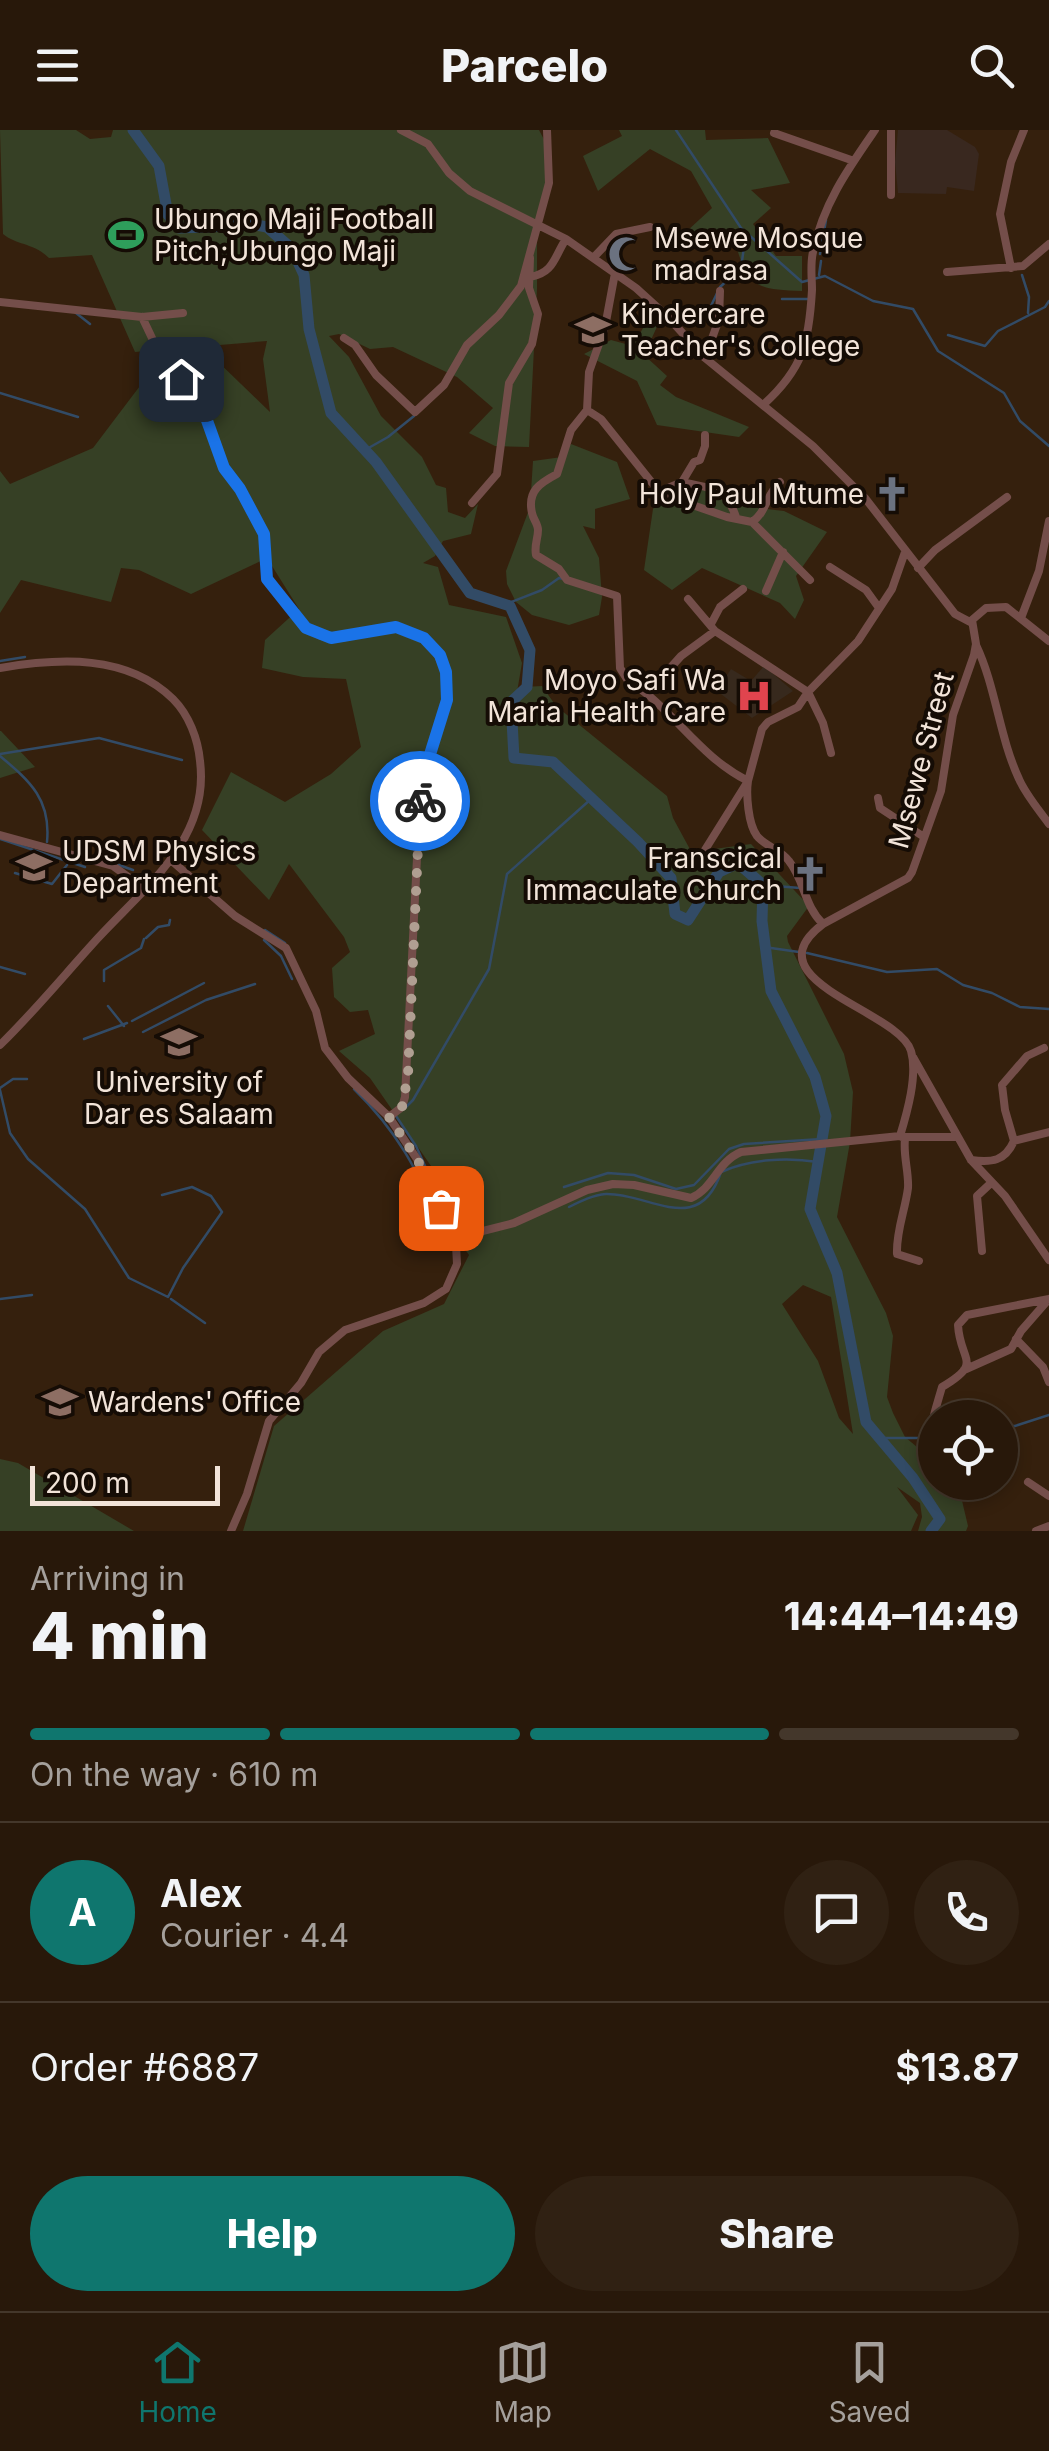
<!DOCTYPE html>
<meta charset="utf-8">
<style>
:root{--surface:#28180a;--page:#302113;--text:#f1f3f6;--muted:#a5a09c;--line:#44372b;--accent:#0f766e}
body{margin:0;font-family:Inter,sans-serif;background:var(--page);color:var(--text);height:100vh;display:flex;flex-direction:column;font-size:38px;white-space:nowrap}
*{box-sizing:border-box;margin:0}
p{font-size:32px;color:var(--muted)}
.icon{flex:none;width:55px;height:55px;fill:none;stroke:currentColor;stroke-width:2;stroke-linecap:round;stroke-linejoin:round}
.map{position:relative;height:1401px;overflow:hidden}
.sheet{display:flex;flex-direction:column;background:var(--surface);flex:1}
.sheet>*{flex:none}
.buttons{position:absolute;left:918px;top:1270px;display:grid;gap:20px}
.buttons a{display:grid;place-items:center;width:100px;height:100px;border-radius:50%;background:var(--surface);box-shadow:0 5px 15px #0003,0 0 0 2px var(--line);font-size:50px}
.scale{position:absolute;left:30px;bottom:25px;width:190px;box-sizing:border-box;padding-left:10px;border:5px solid #f2e4d9;border-top:0;font-size:28px;line-height:35px;white-space:nowrap;color:#f2e4d9;-webkit-text-stroke:8px #150c05;paint-order:stroke}
.pin{position:absolute;display:grid;place-items:center;width:85px;height:85px;color:#fff;margin:-42px;border-radius:20px;box-shadow:0 5px 15px #0006}
.courier{position:absolute;display:grid;place-items:center;width:100px;height:100px;margin:-50px;border:8px solid #1a73e8;border-radius:50%;background:#fff;color:#222;box-shadow:0 2px 12px #0007}
.summary em{font-style:normal;font-weight:800}
.summary div{display:flex;flex-direction:column-reverse}
.summary{display:flex;align-items:center;justify-content:space-between;height:170px;padding:0 30px}
h1{font-size:65px;font-weight:800;line-height:75px}
.bar{display:grid;grid-template-columns:repeat(4,1fr);gap:15px 10px;align-content:center;height:120px;padding:0 30px}
.bar i{height:12px;border-radius:8px;background:var(--line)}
.bar .selected{background:var(--accent)}
.bar p{grid-column:span 4}
.line{display:flex;align-items:center;gap:25px;padding:0 30px;border-top:2px solid var(--line)}
.line div{flex:1}
.round{display:grid;place-items:center;flex:none;width:105px;height:105px;border-radius:52px;background:var(--page)}
.action{display:flex;gap:20px;margin-top:auto;padding:20px 30px}
.action a{flex:1;height:115px;border-radius:60px;background:var(--accent);color:#fff;font-size:40px;font-weight:800;line-height:115px;text-align:center}
.action a+a{background:var(--page);color:var(--text)}
header{display:flex;justify-content:space-between;align-items:center;height:130px;padding:0 30px;background:var(--surface);font-size:45px;font-weight:800}
.tabs{display:flex;justify-content:space-around;align-items:center;height:140px;border-top:2px solid var(--line);background:var(--surface);font-size:28px;color:var(--muted)}
.tabs a{display:grid;justify-items:center;gap:5px}
.tabs .selected{color:var(--accent)}
.map>svg:first-child{display:block}
</style>
<header><svg class="icon" aria-label="menu" viewBox="0 0 24 24"><path d="M4 6h16M4 12h16M4 18h16"/></svg>Parcelo<svg class="icon" aria-label="search" viewBox="0 0 24 24"><circle cx="10" cy="10" r="6"/><path d="M15 15l6 6"/></svg></header>
<div class="map">
<svg width="1049" height="1401" viewBox="0 0 1049 1401">
<rect width="100%" height="100%" fill="#35200d"/>
<!-- industrial -->
<path fill="#39281f" d="M898,0H947L975,17L979,24L974,61L947,57L946,64L898,63L895,32Z"/>
<!-- medical -->
<path fill="#37291d" d="M764,536L793,561L752,588L717,561L731,539L751,551Z"/>
<!-- green -->
<path fill="#364025" fill-rule="evenodd" d="M0,0H76L90,9L111,7L113,0H539L551,23L537,102V159L529,317L495,316L469,303L493,278L457,247L393,217L370,219L339,204L329,206L349,227L381,286L422,327L436,355L446,358L448,382L465,388L478,374L471,404L443,411L435,426L423,433L438,437L449,475L506,487L522,533L517,562L524,557L542,556L556,576L667,666L673,688L692,723L703,725L714,719L751,714L809,776L787,806L788,812L844,924L853,962L850,1012L837,1087L886,1183L893,1206L887,1267L893,1283L905,1307L935,1332V1352L954,1353L959,1358L968,1396L966,1401H918L922,1387L920,1373L897,1357L918,1385L911,1401H243L274,1296L383,1201L444,1174L469,1125L451,1100L456,1072L370,948L339,921L375,904L368,880L350,882L334,867L332,838L350,822L344,807L289,734L269,770L202,700L231,642L285,672L331,644L361,617L346,549L303,547L262,538L265,510L299,479L267,428L191,464L139,440L121,438L111,472L21,450L0,483V341L10,354L93,318L152,240L211,225L270,282L263,229L267,211L135,222L92,125L49,128C34,113 16,115 3,104ZM803,1155L831,1167L853,1304L839,1288L818,1231L782,1174Z
M619,0H705L706,10L768,8L790,53L751,60L771,78L753,94L776,126H802V161C744,160 747,150 731,99L693,112L687,101L712,78L691,41L650,19L598,61L583,26L622,6Z
M653,180L661,188L644,225L667,246L660,255L676,267L749,297L739,307L657,295L637,251L584,224L611,210L633,216Z
M571,314L617,332L630,369L595,379V399L583,396L599,428L602,467L599,485L569,495L532,485L516,472L507,454L506,441L530,377L533,331L562,327Z
M669,356L736,360L741,376L784,381L827,402L796,446L804,470L795,489L780,473L702,438L672,460L644,440L653,379Z
M0,601H1L35,637L0,648Z
M0,1329L18,1333L134,1401H0Z"/>
<g fill="none" stroke-linecap="round" stroke-linejoin="round">
<!-- stream -->
<path stroke="#324b66" stroke-width="2.5" d="M676,0L741,98L802,152L825,146L873,171L913,179L938,221L1004,263L1020,291L1049,316
M820,124L826,90
M819,145L821,131
M1022,145L1029,167L1028,183
M782,169H810
M710,178L720,157L741,138L745,110L743,102
M76,183L90,194
M948,205L985,216L998,201L1045,177L1049,171
M0,263L78,287
M365,320L388,307L414,286
M506,474L542,460L559,448L564,449
M0,531L25,527
M0,624L99,608L182,630
M0,626C31,652 51,670 47,712
M0,709L85,737
M116,734L133,740
M15,743L52,754L67,735
M763,755L800,758
M265,800L285,813
M146,808L158,797L169,795L170,790
M264,810L281,826L292,849
M764,817L799,822
M807,823L887,842L937,839L963,855L992,863L1020,877L1049,879
M0,837L25,844
M104,851V840L141,818L144,809
M108,876L124,896
M132,891L204,853
M143,902L206,870L255,854
M84,909L127,893
M0,958L13,949H27
M354,959C397,1001 418,1040 440,1095
M0,960L10,1003L28,1029L85,1079L129,1148L168,1167L183,1138L222,1082L211,1066L192,1057L162,1065
M405,978L413,970L489,839L507,744L591,669
M396,986L416,1016L441,1071
M564,1057L608,1043L634,1045L676,1059L694,1055L729,1019L744,1014L822,1009
M569,1077C581,1071 593,1065 606,1064C650,1063 699,1108 721,1042C750,1029 787,1027 818,1032
M0,1169L32,1165
M171,1169L205,1193
M1000,1296H1015L1049,1285
M880,1308H935"/>
<!-- river -->
<path stroke="#324b66" stroke-width="11" d="M133,0L159,36L168,85L179,98L256,95L267,97L292,119L304,145L309,199L331,283L376,332L470,463L510,476L530,520L527,557L511,572L514,628L553,632L638,712L671,748L675,784L688,790L719,742L738,733L763,755L762,791L771,861L815,947L826,986L810,1079L837,1143L866,1292L913,1348L940,1389L931,1401"/>
<!-- minor -->
<path stroke="#744e4a" stroke-width="8" d="M401,0L428,14L449,43L470,61L566,109L636,158L668,187L705,228L813,316L865,368L955,484L972,493
M774,3L854,31
M891,65V0
M594,127L616,104L650,97
M1011,138L1000,84L1011,32L1024,0
M947,142L1023,136L1049,114
M615,143L605,197L589,242L587,280L601,289L661,364L727,387L752,392L810,450
M530,147C554,143 554,127 566,109
M0,172L142,187L183,183
M142,187L161,227L200,271L224,338L240,359L264,405L267,449L284,471L306,498L321,506L341,508L397,497L417,504L432,514L446,542L447,570L427,634L420,668L405,967L402,977L389,987
M344,208L355,215L376,245L415,282L444,255L467,215L499,185L521,156L549,53L547,0
M705,228L719,189L720,161
M763,275C803,239 809,213 812,160C812,148 810,134 813,122C823,74 848,39 875,0
M587,280L571,300L557,344C540,353 527,361 532,383C533,389 538,394 538,400C538,409 534,415 536,425L559,439L567,450L617,466L620,538L627,549L647,564
M682,352C710,359 725,355 736,387
M659,362L682,352L694,332L700,330L705,316V305
M472,373L497,344L509,253L532,214L538,184L529,158L530,128
M752,392C767,382 766,364 780,352
M830,437L866,460L879,478
M918,438L935,420L1007,367
M766,461L783,422
M688,469L715,501L808,562L823,593L831,623
M1021,488L1039,441L1049,391
M711,494L720,477L743,459
M715,501L681,526L647,564C682,593 706,630 748,651C746,664 748,694 757,706C765,716 781,720 789,731C805,751 804,776 823,794
M976,515C996,557 999,606 1019,649C1026,665 1039,680 1049,694
M0,538C59,528 127,524 173,569C189,585 198,609 200,631C210,709 145,757 98,808C65,844 34,882 0,915
M878,668L880,678L924,707
M0,705L113,736L145,759
M703,723L748,651L762,599L768,592L798,577L808,562L858,511L892,459L905,422
M172,731L235,786L286,818L316,881L325,918L348,948L389,987L417,1029L456,1115L457,1134L446,1159L424,1173L345,1200L319,1222L301,1253L269,1291L247,1364L231,1401
M913,927L971,1030L1005,1066L1049,1130
M902,1007H957
M905,1009C903,1026 909,1042 908,1058C905,1081 896,1101 897,1124L919,1131
M1014,1011L1049,1002
M971,1030C992,1033 1005,1031 1014,1011L1005,980L1002,955L1027,926L1044,918
M455,1108L514,1093L587,1060L613,1054L634,1055L691,1068C714,1058 717,1032 741,1022L900,1006C907,983 918,945 911,921C899,880 747,851 823,794L908,748L912,742L941,661L953,585L974,525L976,514L972,490L986,478L1006,477L1049,511
M982,1121L977,1066L991,1053
M1016,1209L1043,1237L1049,1252
M964,1240L1011,1219L1021,1201L1049,1169
M935,1335C923,1311 935,1282 942,1257C984,1232 960,1232 958,1195L967,1185L1049,1169
M1028,1352L1049,1366
M1036,1401L1049,1396"/>
</g>
<g fill="none" stroke-linecap="round" stroke-linejoin="round">
<!-- done -->
<path stroke="#b09f92" stroke-width="10" stroke-dasharray="0 18" d="M420,671L408,945L402,977L389,987L417,1029L441,1078"/>
<!-- route -->
<path stroke="#1a73e8" stroke-width="12" d="M181,249L200,271L224,338L240,359L264,404L267,449L306,498L331,508L396,497L424,508L440,525L446,542L447,570L427,634L420,671"/>
</g>
<!-- icons -->
<defs>
<symbol id="stadium-bare" viewBox="-9 -9 18 18"><path d="M0-5a6.5 5 0 1 0 0 10a6.5 5 0 1 0 0-10ZM-3.5-1.8h7v3.6h-7Z" fill="#2e9e5b" stroke="#150c05" stroke-width="2.5" paint-order="stroke"/></symbol>
<symbol id="mosque-bare" viewBox="-9 -9 18 18"><path d="M3.5-4.9A6 6 0 1 0 3.5 4.9A5 5 0 1 1 3.5-4.9Z" fill="#6b7280" stroke="#150c05" stroke-width="2.5" paint-order="stroke"/></symbol>
<symbol id="university-bare" viewBox="-9 -9 18 18"><path d="M0-5L7-2L0 1L-7-2ZM-4 1L0 2.5L4 1V4Q0 6-4 4Z" fill="#8d6e63" stroke="#150c05" stroke-width="2.5" paint-order="stroke"/></symbol>
<symbol id="church-bare" viewBox="-9 -9 18 18"><path d="M-1.2-6h2.4v3.5h3.3v2.4h-3.3V6h-2.4V-.1h-3.3v-2.4h3.3Z" fill="#6b7280" stroke="#150c05" stroke-width="2.5" paint-order="stroke"/></symbol>
<symbol id="hospital-bare" viewBox="-9 -9 18 18"><path d="M-5-5h3v3.5h4V-5h3V5h-3V1.5h-4V5h-3Z" fill="#e0444e" stroke="#150c05" stroke-width="2.5" paint-order="stroke"/></symbol>
</defs>
<g fill-rule="evenodd">
<use href="#stadium-bare" x="101" y="80" width="50" height="50"/>
<use href="#mosque-bare" x="601" y="99" width="50" height="50"/>
<use href="#university-bare" x="568" y="175" width="50" height="50"/>
<use href="#church-bare" x="867" y="339" width="50" height="50"/>
<use href="#hospital-bare" x="729" y="541" width="50" height="50"/>
<use href="#university-bare" x="9" y="712" width="50" height="50"/>
<use href="#church-bare" x="785" y="719" width="50" height="50"/>
<use href="#university-bare" x="154" y="887" width="50" height="50"/>
<use href="#university-bare" x="35" y="1247" width="50" height="50"/>
</g>
<g text-anchor="middle" dominant-baseline="central" stroke-width="8" stroke-linejoin="round" paint-order="stroke">
<!-- poi labels -->
<g font-size="28" fill="#f2e4d9" stroke="#150c05" text-anchor="start">
<text x="154" y="89">Ubungo Maji Football<tspan x="154" dy="32">Pitch;Ubungo Maji</tspan></text>
<text x="654" y="108">Msewe Mosque<tspan x="654" dy="32">madrasa</tspan></text>
<text x="621" y="184">Kindercare<tspan x="621" dy="32">Teacher's College</tspan></text>
<text x="864" y="364" text-anchor="end">Holy Paul Mtume</text>
<text x="726" y="550" text-anchor="end">Moyo Safi Wa<tspan x="726" dy="32">Maria Health Care</tspan></text>
<text x="62" y="721">UDSM Physics<tspan x="62" dy="32">Department</tspan></text>
<text x="782" y="728" text-anchor="end">Franscical<tspan x="782" dy="32">Immaculate Church</tspan></text>
<text x="179" y="952" text-anchor="middle">University of<tspan x="179" dy="32">Dar es Salaam</tspan></text>
<text x="88" y="1272">Wardens' Office</text>
</g>
<!-- street labels -->
<g font-size="28" fill="#f2e4d9" stroke="#150c05">
<text transform="translate(921 630) rotate(-75)">Msewe Street</text>
</g>
</g>
</svg>
<div class="buttons">
<a><svg class="icon" aria-label="locate" viewBox="0 0 24 24"><circle cx="12" cy="12" r="6"/><path d="M12 2v4M12 18v4M2 12h4M18 12h4"/></svg></a>
</div>
<div class="scale">200 m</div>
<div class="pin" style="left:441px;top:1078px;background:#ea580c"><svg class="icon" aria-label="bag" viewBox="0 0 24 24"><path d="M5 8h14l-1 12H6zM9 8a3 3 0 0 1 6 0"/></svg></div>
<div class="pin" style="left:181px;top:249px;background:#1f2937"><svg class="icon" aria-label="home" viewBox="0 0 24 24"><path d="M3 11l9-7 9 7M6 9v11h12V9"/></svg></div>
<div class="courier" style="left:420px;top:671px"><svg class="icon" aria-label="bike" viewBox="0 0 24 24"><circle cx="6" cy="16" r="4"/><circle cx="18" cy="16" r="4"/><path d="M6 16l4-8h5l3 8M10 8l3 8H6M13 5h3"/></svg></div>
</div>
<section class="sheet">
<div class="summary"><div><h1>4 min</h1><p>Arriving in</p></div><em>14:44–14:49</em></div>
<div class="bar"><i class="selected"></i><i class="selected"></i><i class="selected"></i><i></i><p>On the way · 610 m</p></div>
<div class="line" style="height:180px"><b class="round" style="background:var(--accent);color:#fff">A</b><div><b>Alex</b><p>Courier · 4.4</p></div><a class="round"><svg class="icon" aria-label="chat" viewBox="0 0 24 24"><path d="M4 5h16v11H9l-5 4z"/></svg></a><a class="round"><svg class="icon" aria-label="phone" viewBox="0 0 24 24"><path d="M5 4h4l2 5-3 2q2 4 5 5l2-3 5 2v4C11 20 4 13 5 4z"/></svg></a></div>
<div class="line" style="height:130px"><div>Order #6887</div><b>$13.87</b></div>
<div class="action"><a>Help</a><a>Share</a></div>
</section>
<nav class="tabs">
<a class="selected"><svg class="icon" aria-label="home" viewBox="0 0 24 24"><path d="M3 11l9-7 9 7M6 9v11h12V9"/></svg>Home</a>
<a><svg class="icon" aria-label="map" viewBox="0 0 24 24"><path d="M3 6l6-2 6 2 6-2v14l-6 2-6-2-6 2zM9 4v14M15 6v14"/></svg>Map</a>
<a><svg class="icon" aria-label="saved" viewBox="0 0 24 24"><path d="M7 4h10v16l-5-4-5 4z"/></svg>Saved</a>
</nav>
